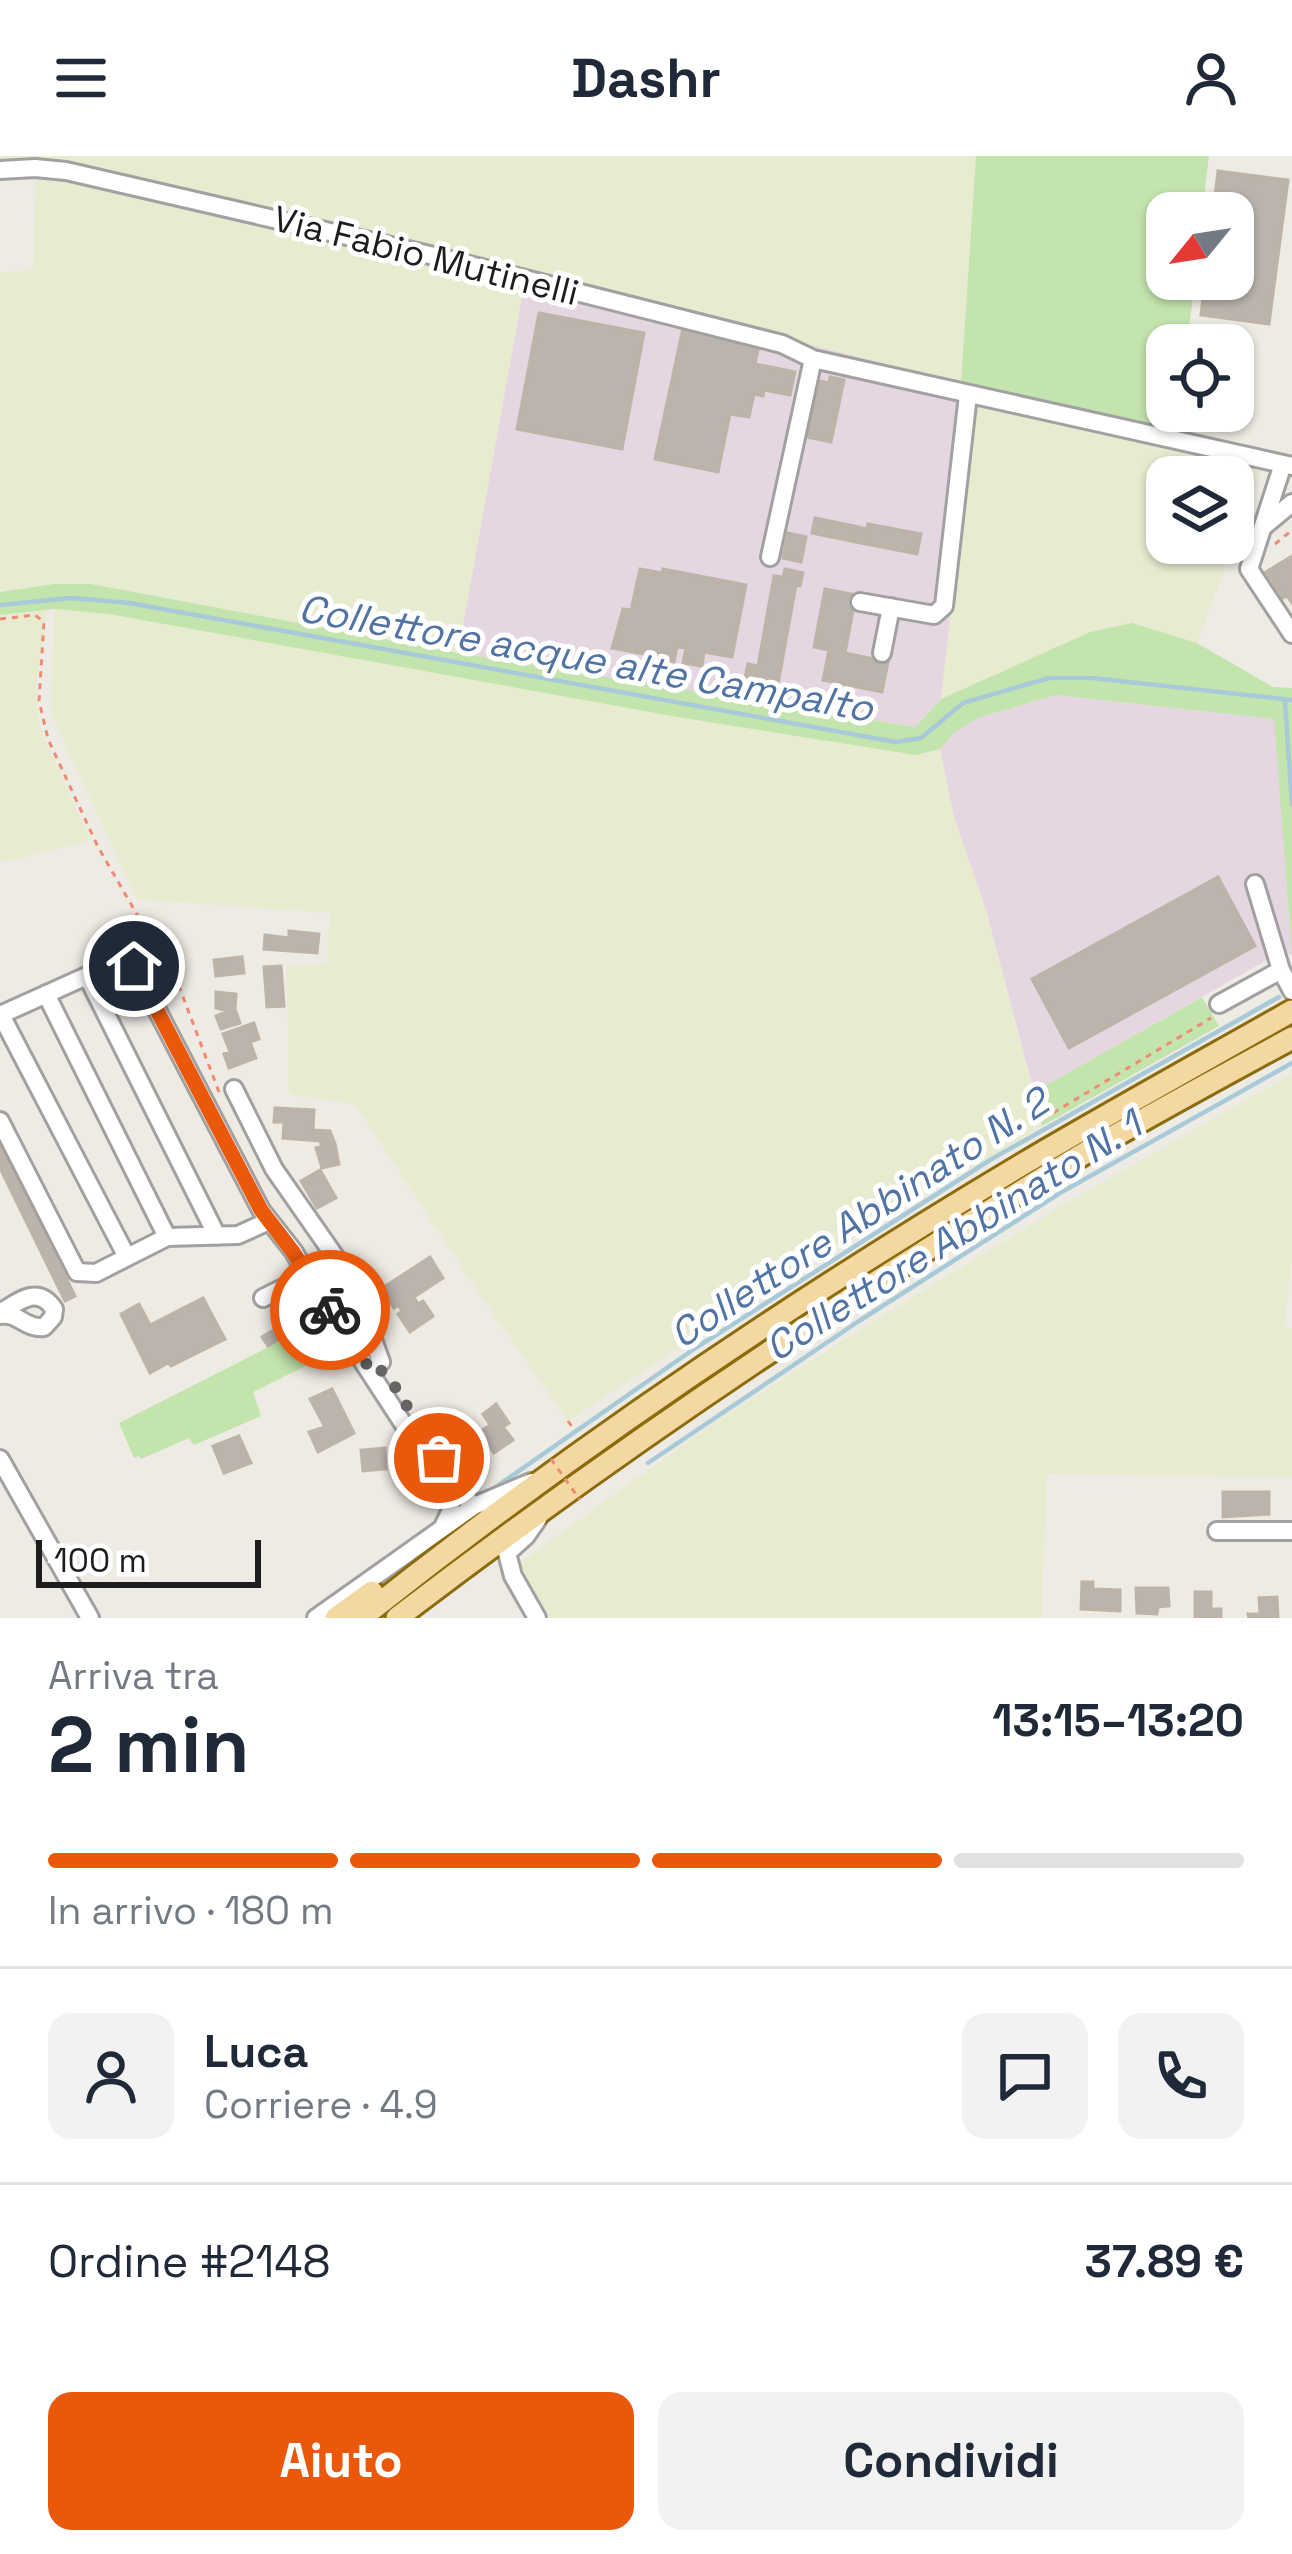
<!DOCTYPE html>
<html lang="it">
<meta charset="utf-8">
<style>
:root{--surface:#fff;--page:#f2f2f3;--text:#1f2937;--muted:#747a83;--line:#e0e1e3;--accent:#ea580c}
body{margin:0;font-family:"Space Grotesk",sans-serif;background:var(--page);color:var(--text);height:100vh;display:flex;flex-direction:column;font-size:45px;white-space:nowrap}
*{box-sizing:border-box;margin:0}
p{font-size:39px;color:var(--muted)}
.icon{flex:none;width:66px;height:66px;fill:none;stroke:currentColor;stroke-width:2;stroke-linecap:round;stroke-linejoin:round}
.map{position:relative;height:1462px;overflow:hidden}
.sheet{display:flex;flex-direction:column;background:var(--surface);flex:1}
.sheet>*{flex:none}
.needle{width:78px;rotate:240deg}
.fabs{position:absolute;left:1146px;top:36px;display:grid;gap:24px}
.fabs a{display:grid;place-items:center;width:108px;height:108px;border-radius:24px;background:var(--surface);box-shadow:0 3px 9px #0004;font-size:60px}
.scale{position:absolute;left:36px;bottom:30px;width:225px;box-sizing:border-box;padding-left:12px;border:6px solid #1d1d1d;border-top:0;font-size:33px;line-height:42px;white-space:nowrap;color:#1d1d1d;-webkit-text-stroke:9px #fff;paint-order:stroke}
.pin{position:absolute;display:grid;place-items:center;width:102px;height:102px;color:#fff;margin:-51px;border:6px solid #fff;border-radius:50%;box-shadow:0 3px 12px #0007}
.courier{position:absolute;display:grid;place-items:center;width:120px;height:120px;margin:-60px;border:9px solid #ea580c;border-radius:50%;background:#fff;color:#222;box-shadow:0 3px 15px #0007}
.overview em{font-style:normal;font-weight:800}
.overview div{display:flex;flex-direction:column-reverse}
.overview{display:flex;align-items:center;justify-content:space-between;height:204px;padding:0 48px}
h1{font-size:78px;font-weight:800;line-height:90px}
.bar{display:grid;grid-template-columns:repeat(4,1fr);gap:18px 12px;align-content:center;height:144px;padding:0 48px}
.bar i{height:15px;border-radius:9px;background:var(--line)}
.bar .selected{background:var(--accent)}
.bar p{grid-column:span 4}
.line{display:flex;align-items:center;gap:30px;padding:0 48px;border-top:3px solid var(--line)}
.line div{flex:1}
.round{display:grid;place-items:center;flex:none;width:126px;height:126px;border-radius:24px;background:var(--page)}
.cta{display:flex;gap:24px;margin-top:auto;padding:24px 48px}
.cta a{flex:1;height:138px;border-radius:24px;background:var(--accent);color:#fff;font-size:48px;font-weight:800;line-height:138px;text-align:center}
.cta a+a{background:var(--page);color:var(--text)}
header{display:flex;justify-content:space-between;align-items:center;height:156px;padding:0 48px;background:var(--surface);font-size:54px;font-weight:800}
.map>svg:first-child{display:block}
</style>
<header><svg class="icon" aria-label="menu" viewBox="0 0 24 24"><path d="M4 6h16M4 12h16M4 18h16"/></svg>Dashr<svg class="icon" aria-label="person" viewBox="0 0 24 24"><circle cx="12" cy="8" r="4"/><path d="M4 21q1-7 8-7t8 7"/></svg></header>
<div class="map">
<svg width="1292" height="1462" viewBox="0 0 1292 1462">
<rect width="100%" height="100%" fill="#eeebe4"/>
<!-- industrial -->
<path fill="#e6d6e2" d="M529,117L961,227L954,433L941,543L915,571L458,497L524,129Z
M1056,539L1275,563L1292,798L1265,805L1034,936L986,754L954,661L940,593L955,576L978,562Z"/>
<!-- farmland -->
<path fill="#e7ebd0" fill-rule="evenodd" d="M0,0H976L961,227L529,117L0,7Z
M36,19L63,21L524,129L458,497L91,428H54L0,436V117L33,114Z
M974,250L1262,312L1197,487L1131,467L1090,476L941,543ZM1167,321H1233V387H1167Z
M54,453L109,458L927,598L940,593L954,661L986,754L1042,970L924,1040L919,1033L568,1265L481,1140L355,948L289,938L287,810L327,808L330,757L137,743L51,558Z
M35,454H47L36,530L38,562L44,582L91,685L0,706V459Z
M1292,918V1101L1284,1172L1292,1173V1321L1047,1318L1041,1462H547L518,1408L715,1266L847,1182L1063,1049Z"/>
<!-- grass -->
<path fill="#c4e4ad" d="M976,0H1209L1202,57H1167V123H1195L1187,189H1167V255H1179L1177,266L1186,268L1178,277L961,227Z
M54,428H91L458,497L915,571L941,543L1090,476L1132,467L1197,487L1273,531L1292,532V800L1274,563L1056,539L978,562L955,576L940,593L916,599L678,561L109,458L54,453L0,459V436Z
M1202,841L1219,870L1042,970L1034,936Z
M328,1161L348,1189L253,1236L261,1260L194,1289L189,1282L141,1303L139,1300L134,1302L119,1267Z"/>
<g fill="none" stroke-linecap="round" stroke-linejoin="round">
<!-- stream -->
<path stroke="#a7c9d8" stroke-width="4.5" d="M0,449L71,442L129,447L896,586L921,582L963,547L1049,522H1092L1292,544
M1285,546L1292,648
M648,1307L859,1165L1060,1037L1292,907
M487,1337L694,1193L990,1004L1279,841"/>
</g>
<!-- building -->
<path fill="#bab4ad" stroke="#beb3a7" stroke-width="3" d="M1218,15L1288,24L1269,168L1201,159L1205,123H1233V57H1213Z
M539,157L644,177L622,293L517,273Z
M683,172L759,189L755,208L795,216L790,239L764,234L763,240L754,238L749,261L730,258L718,316L655,303Z
M830,221L844,224L831,286L807,281L819,225L829,227Z
M815,362L854,370L851,385L812,377Z
M868,368L921,378L917,398L851,385L854,370L867,373Z
M788,377L806,381L801,406L783,402Z
M1292,400V447L1287,440L1283,442L1266,416Z
M640,413L662,417L663,413L746,429L732,501L704,496L702,510L683,507L686,492L677,491L674,506L670,505L666,526L647,522L650,499L612,492L623,453L631,454Z
M785,413L803,417L800,430L796,429L778,528L745,522L748,508L758,510L774,420L783,421Z
M825,433L856,439L845,497L888,506L882,536L823,524L829,494L814,491Z
M1218,721L1255,790L1069,892L1032,823Z
M289,775L319,778L317,797L264,793L265,779L289,782Z
M150,791L167,825L157,830L140,796Z
M242,801L244,817L216,820L214,804Z
M281,810L284,850L267,851L264,811Z
M216,836L236,838L235,853L240,867L221,873L216,860L228,855L216,852Z
M254,867L259,883L250,886L256,902L229,912L224,898L230,896L223,878Z
M275,952L314,954L313,974L330,975L335,988L322,991L320,985L283,982L284,966H274Z
M0,987L75,1140L65,1145L0,1012Z
M335,988L339,1008L322,1012L316,992Z
M320,1014L336,1042L317,1052L301,1025Z
M430,1101L443,1122L414,1141L418,1148L423,1145L433,1160L410,1176L398,1158L402,1155L398,1149L394,1152L381,1133Z
M203,1142L225,1183L171,1210L168,1207L150,1217L121,1158L139,1148L150,1169Z
M290,1164L296,1173L268,1190L262,1181Z
M332,1233L354,1277L318,1296L309,1276L325,1271L310,1243Z
M496,1248L509,1267L503,1271L513,1284L494,1297L480,1276L490,1269L483,1258Z
M239,1280L251,1307L224,1317L213,1290Z
M385,1292L386,1313L363,1315L361,1294Z
M1223,1336H1269V1358L1223,1361Z
M1082,1426H1093V1433L1120,1434V1455L1081,1453Z
M1136,1432H1168L1169,1450L1158,1451L1157,1458L1137,1457Z
M1195,1436H1211V1453H1221V1462H1195Z
M1277,1441L1278,1462H1249L1248,1458H1260L1259,1442Z"/>
<g fill="none" stroke-linecap="round" stroke-linejoin="round">
<defs>
<path id="minor" d="M0,14L35,12L66,15L434,100L782,188L813,203L1292,310
M1283,308L1249,413L1292,478
M1263,371L1292,347
M770,401L813,203
M860,446L934,459L944,450L968,239
M882,497L891,451
M1255,728L1281,814
M87,820L217,1080
M46,838L167,1081
M1219,848L1281,814L1292,835
M0,859L120,805L134,810L261,1054L294,1096L307,1120
M1,859L127,1101
M234,933L274,1013L352,1125L381,1206L377,1209
M0,965L77,1116L96,1117L167,1081L238,1079L269,1065
M263,1142L307,1120L449,1338L451,1354L443,1371
M0,1157C19,1145 38,1129 54,1153L53,1161L44,1171C25,1173 18,1156 0,1159
M424,1277L463,1339L474,1350
M0,1303L90,1462
M1217,1375H1292
M316,1462L474,1350L531,1326
M537,1462L513,1420L507,1397L526,1380L538,1363"/>
<path id="major" d="M336,1462L372,1436
M361,1462C570,1296 793,1145 1023,1008C1111,956 1202,906 1292,855
M397,1462C600,1307 811,1163 1030,1030C1115,978 1204,930 1292,882"/>
</defs>
<!-- minor casing -->
<use href="#minor" stroke="#a1a1a1" stroke-width="22"/>
<!-- major casing -->
<use href="#major" stroke="#8b6b0c" stroke-width="27"/>
<!-- path -->
<path stroke="#ee8b74" stroke-width="3" stroke-dasharray="6 6" stroke-linecap="butt" d="M1275,388L1292,374
M0,463L35,459L44,466L39,545L48,583L98,691L180,833L219,936
M1043,963L1211,862
M568,1265L575,1275"/>
<!-- minor -->
<use href="#minor" stroke="#fff" stroke-width="16"/>
<!-- major -->
<use href="#major" stroke="#f4d8a2" stroke-width="21"/>
<!-- path-bridge -->
<path stroke="#ee8b74" stroke-width="3" stroke-dasharray="6 6" stroke-linecap="butt" d="M551,1303L580,1344"/>
</g>
<g fill="none" stroke-linecap="round" stroke-linejoin="round">
<!-- done -->
<path stroke="#666563" stroke-width="12" stroke-dasharray="0 21.6" d="M330,1154L370,1213L376,1209L392,1226L439,1302"/>
<!-- route -->
<path stroke="#ea580c" stroke-width="15" d="M134,810L261,1054L293,1096L330,1154"/>
</g>
<g text-anchor="middle" dominant-baseline="central" stroke-width="10" stroke-linejoin="round" paint-order="stroke">
<!-- street labels -->
<g font-size="36" fill="#1d1d1d" stroke="#fff">
<text transform="translate(426 100) rotate(14)">Via Fabio Mutinelli</text>
</g>
<!-- water labels -->
<g font-size="39" font-style="italic" fill="#5174a5" stroke="#fff">
<text transform="translate(586 502) rotate(10)">Collettore acque alte Campalto</text>
<text transform="translate(859 1062) rotate(-33)">Collettore Abbinato N. 2</text>
<text transform="translate(953 1080) rotate(-32)">Collettore Abbinato N. 1</text>
</g>
</g>
</svg>
<div class="fabs">
<a><svg class="needle" viewBox="-14 -14 28 28"><path d="M0-13l5 13h-10z" fill="#e53935"/><path d="M0 13l5-13h-10z" fill="#747a83"/></svg></a>
<a><svg class="icon" aria-label="locate" viewBox="0 0 24 24"><circle cx="12" cy="12" r="6"/><path d="M12 2v4M12 18v4M2 12h4M18 12h4"/></svg></a>
<a><svg class="icon" aria-label="layers" viewBox="0 0 24 24"><path d="M12 4l9 5-9 5-9-5zM3 14l9 5 9-5"/></svg></a>
</div>
<div class="scale">100 m</div>
<div class="pin" style="left:439px;top:1302px;background:#ea580c"><svg class="icon" aria-label="bag" viewBox="0 0 24 24"><path d="M5 8h14l-1 12H6zM9 8a3 3 0 0 1 6 0"/></svg></div>
<div class="pin" style="left:134px;top:810px;background:#1f2937"><svg class="icon" aria-label="home" viewBox="0 0 24 24"><path d="M3 11l9-7 9 7M6 9v11h12V9"/></svg></div>
<div class="courier" style="left:330px;top:1154px"><svg class="icon" aria-label="bike" viewBox="0 0 24 24"><circle cx="6" cy="16" r="4"/><circle cx="18" cy="16" r="4"/><path d="M6 16l4-8h5l3 8M10 8l3 8H6M13 5h3"/></svg></div>
</div>
<section class="sheet">
<div class="overview"><div><h1>2 min</h1><p>Arriva tra</p></div><em>13:15–13:20</em></div>
<div class="bar"><i class="selected"></i><i class="selected"></i><i class="selected"></i><i></i><p>In arrivo · 180 m</p></div>
<div class="line" style="height:216px"><a class="round"><svg class="icon" aria-label="person" viewBox="0 0 24 24"><circle cx="12" cy="8" r="4"/><path d="M4 21q1-7 8-7t8 7"/></svg></a><div><b>Luca</b><p>Corriere · 4.9</p></div><a class="round"><svg class="icon" aria-label="chat" viewBox="0 0 24 24"><path d="M4 5h16v11H9l-5 4z"/></svg></a><a class="round"><svg class="icon" aria-label="phone" viewBox="0 0 24 24"><path d="M5 4h4l2 5-3 2q2 4 5 5l2-3 5 2v4C11 20 4 13 5 4z"/></svg></a></div>
<div class="line" style="height:156px"><div>Ordine #2148</div><b>37.89 €</b></div>
<div class="cta"><a>Aiuto</a><a>Condividi</a></div>
</section>
